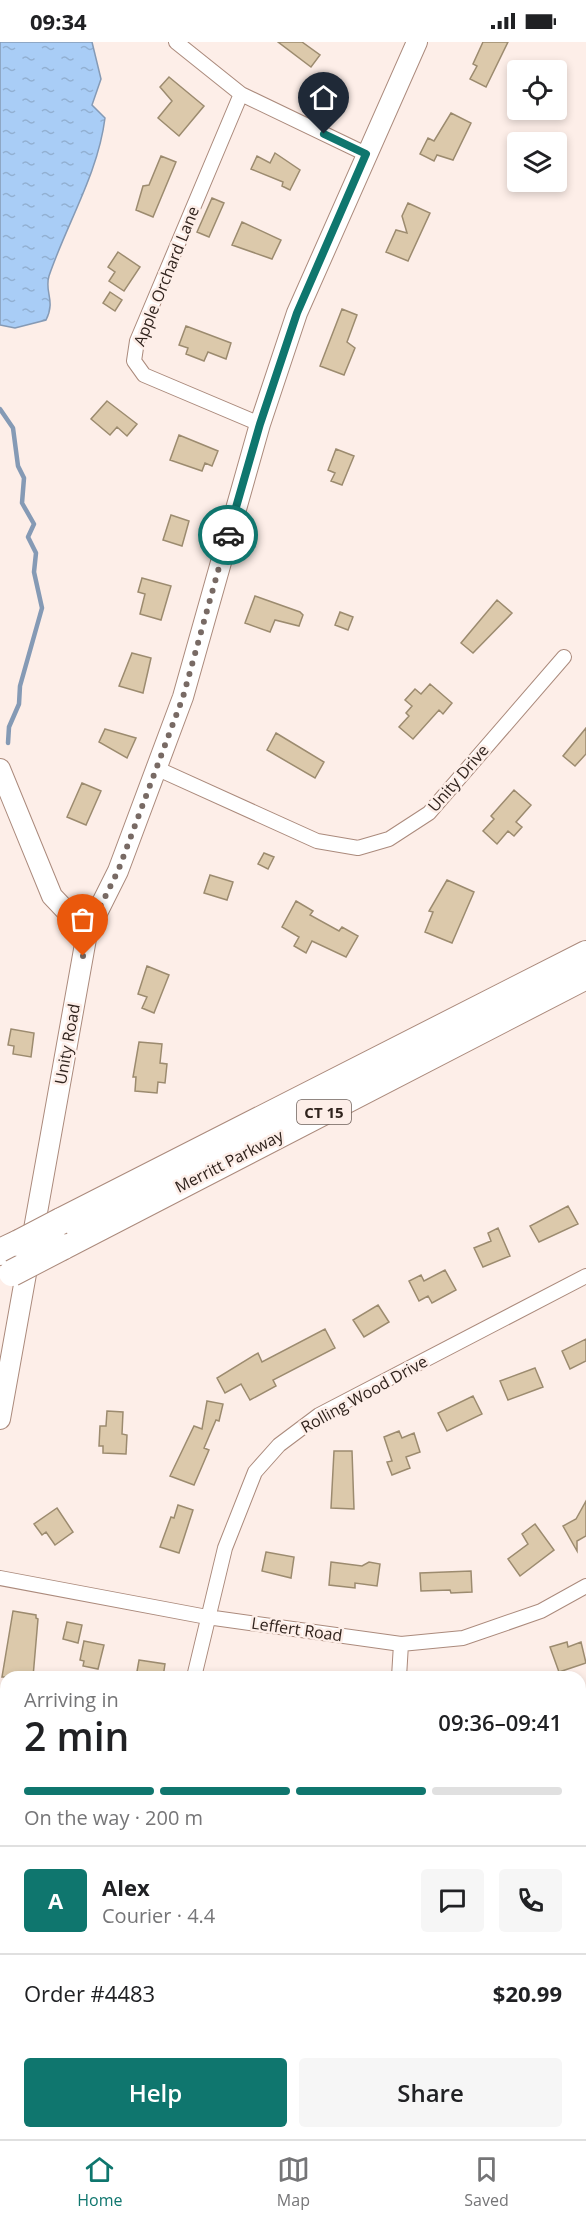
<!DOCTYPE html>
<meta charset="utf-8">
<style>
:root{--surface:#fff;--page:#f6f6f6;--text:#202124;--muted:#757577;--line:#e0e0e0;--accent:#0f766e}
body{margin:0;font-family:"Open Sans",sans-serif;background:var(--page);color:var(--text);height:100vh;display:flex;flex-direction:column;font-size:22px;white-space:nowrap}
*{box-sizing:border-box;margin:0}
p{font-size:20px;color:var(--muted)}
.icon{flex:none;width:33px;height:33px;fill:none;stroke:currentColor;stroke-width:2;stroke-linecap:round;stroke-linejoin:round}
.map{position:relative;flex:1;overflow:hidden}
.drawer{position:absolute;left:0px;top:1629px;width:586px;height:468px;display:flex;flex-direction:column;background:var(--surface);border-radius:18px 18px 0 0;box-shadow:0 3px 9px #0003}
.drawer>*{flex:none}
.controls{position:absolute;left:507px;top:18px;display:grid;gap:12px}
.controls a{display:grid;place-items:center;width:60px;height:60px;border-radius:6px;background:var(--surface);box-shadow:0 3px 9px #0003;font-size:30px}
.pin{position:absolute;display:grid;place-items:center;width:51px;height:51px;color:#fff;margin:-62px -26px;border-radius:50% 50% 50% 0;rotate:-45deg;box-shadow:0 0 6px #0007}
.pin .icon{rotate:45deg}
.courier{position:absolute;display:grid;place-items:center;width:60px;height:60px;margin:-30px;border:4px solid #0f766e;border-radius:50%;background:#fff;color:#222;box-shadow:0 2px 8px #0007}
.headline em{font-style:normal;font-weight:600}
.headline div{display:flex;flex-direction:column-reverse}
.headline{display:flex;align-items:center;justify-content:space-between;height:102px;padding:0 24px}
h1{font-size:39px;font-weight:600;line-height:45px}
.bar{display:grid;grid-template-columns:repeat(4,1fr);gap:9px 6px;align-content:center;height:72px;padding:0 24px}
.bar i{height:8px;border-radius:4px;background:var(--line)}
.bar .selected{background:var(--accent)}
.bar p{grid-column:span 4}
.line{display:flex;align-items:center;gap:15px;padding:0 24px;border-top:2px solid var(--line)}
.line div{flex:1}
.round{display:grid;place-items:center;flex:none;width:63px;height:63px;border-radius:6px;background:var(--page)}
.button{display:flex;gap:12px;margin-top:auto;padding:12px 24px}
.button a{flex:1;height:69px;border-radius:6px;background:var(--accent);color:#fff;font-size:24px;font-weight:600;line-height:69px;text-align:center}
.button a+a{background:var(--page);color:var(--text)}
.status{display:flex;justify-content:space-between;align-items:center;height:42px;padding:0 30px;background:var(--surface);direction:ltr}
.status svg{height:16px;fill:currentColor}
.tab-bar{display:flex;justify-content:space-around;align-items:center;height:84px;border-top:2px solid var(--line);background:var(--surface);font-size:16px;color:var(--muted)}
.tab-bar a{display:grid;justify-items:center;gap:3px}
.tab-bar .selected{color:var(--accent)}
.map>svg:first-child{display:block}
</style>
<div class="status"><b>09:34</b><svg viewBox="0 0 49 12"><path d="M0 12V9h3v3zM5 12V6h3v6zM10 12V3h3v9zM15 12V0h3v12zM26 1h20v11H26zM47 4h2v5h-2z"/></svg></div>
<div class="map">
<svg width="586" height="2097" viewBox="0 0 586 2097">
<defs>
<pattern id="water-ripples" width="26" height="14" patternUnits="userSpaceOnUse" patternTransform="scale(1.5)"><rect width="26" height="14" fill="#a9cdf6"/><path d="M2 4q2-2 4 0t4 0M15 11q2-2 4 0t4 0" fill="none" stroke="#92b0d2"/></pattern>
</defs>
<rect width="100%" height="100%" fill="#fdeee8"/>
<!-- water -->
<path fill="url(#water-ripples)" stroke="#859ab5" stroke-width="1.5" d="M0,0H92L101,37L92,63L105,76C98,132 67,181 49,234C44,250 56,258 46,278L15,286L0,283Z"/>
<g fill="none" stroke-linecap="round" stroke-linejoin="round">
<!-- stream -->
<path stroke="#859ab5" stroke-width="4.5" d="M0,367L13,386L18,424L24,436L22,461L34,482L28,495L36,511L34,530L42,566L20,644L19,662L9,685L8,701"/>
</g>
<!-- building -->
<path fill="#dcc9ab" stroke="#9c8b6f" stroke-width="1.5" d="M278,0H302L320,13L311,25Z
M483,0H508L486,45L470,37L477,24L473,22Z
M169,35L204,64L179,94L158,76L172,59L160,45Z
M451,71L471,81L453,118L437,113L434,119L420,112L428,96L434,99Z
M275,111L300,128L290,148L282,144L283,140L251,127L257,114L270,121Z
M161,114L176,120L153,175L136,168L143,144L149,143Z
M212,156L224,161L209,195L197,190Z
M408,161L430,171L408,219L386,210L396,188L407,191L402,174Z
M242,180L281,198L272,217L232,203Z
M118,210L140,225L124,249L109,239L115,230L108,225Z
M110,250L122,258L115,269L103,261Z
M342,267L357,273L347,300L355,306L344,333L320,324Z
M186,284L231,301L226,317L208,310L204,319L186,312L188,306L179,303Z
M107,359L137,382L127,394L117,385L110,393L91,377Z
M179,393L218,409L212,424L205,421L202,429L170,418Z
M336,407L354,414L342,443L331,439L335,431L328,428Z
M171,473L189,479L182,504L163,498Z
M142,536L171,544L161,578L140,572L145,552L138,550Z
M255,554L300,570L303,573L299,584L275,578L270,590L245,581Z
M497,558L512,571L473,611L461,601Z
M340,570L353,575L348,588L335,583Z
M132,611L151,616L143,651L119,644Z
M430,642L452,661L443,672L439,668L413,697L399,685L409,674L406,671L412,664L405,658L415,647L421,652Z
M586,686V712L575,724L563,714Z
M105,687L136,696L127,716L99,700Z
M276,691L324,720L315,736L267,708Z
M82,741L101,749L86,783L67,775Z
M514,748L531,763L516,780L522,785L514,794L508,789L497,802L483,789L494,777L491,774Z
M264,811L274,815L268,827L258,822Z
M210,833L233,840L227,858L204,851Z
M447,838L474,850L452,901L425,890L433,870L429,869Z
M296,859L313,869L310,873L339,889L342,885L358,894L346,915L312,899L306,911L294,904L299,895L282,885Z
M147,924L169,933L154,971L142,966L147,955L138,952Z
M11,987L34,991L31,1015L13,1012L14,1004L8,1003Z
M139,1000L162,1002L160,1021L167,1022L165,1041L158,1040L157,1051L135,1049L136,1035H133Z
M568,1164L578,1182L539,1200L530,1184Z
M498,1186L510,1214L483,1225L474,1206L491,1199L488,1191Z
M445,1228L456,1248L432,1261L428,1254L419,1259L409,1239L421,1233L424,1239Z
M378,1263L389,1280L364,1295L353,1278Z
M325,1287L335,1306L273,1338L276,1344L250,1358L241,1342L225,1351L217,1336L258,1311L262,1320Z
M586,1297V1319L570,1327L562,1309Z
M535,1326L543,1345L508,1358L500,1339Z
M473,1354L482,1372L447,1389L438,1371Z
M207,1359L223,1362L219,1379L216,1378L204,1406L209,1408L194,1443L170,1434L194,1384L202,1387Z
M107,1369L123,1370L122,1392L127,1393L126,1412L103,1411V1404H99L100,1384H106Z
M399,1389L402,1396L414,1391L420,1410L406,1415L410,1426L392,1433L387,1420L392,1419L384,1395Z
M334,1409H352L354,1467L331,1466Z
M586,1459V1494L577,1499V1509L563,1484L576,1477Z
M178,1463L193,1468L179,1511L160,1505L171,1475L174,1476Z
M57,1466L73,1490L55,1503L46,1490L42,1493L34,1482Z
M535,1482L554,1508L520,1534L508,1517L528,1502L522,1492Z
M266,1510L294,1515L291,1536L262,1529Z
M331,1520L362,1524L369,1520L380,1522L377,1544L355,1541V1546L329,1543Z
M471,1529L472,1550L451,1551L450,1548L421,1549L420,1531Z
M13,1569L36,1573V1576L38,1577L33,1635H2Z
M67,1580L82,1583L78,1601L63,1597Z
M84,1599L104,1603L98,1627L83,1624L84,1619L80,1618Z
M567,1600L568,1605L581,1600L586,1621L559,1630L550,1605Z
M139,1618L165,1622L163,1635H136Z"/>
<g fill="none" stroke-linecap="round" stroke-linejoin="round">
<defs>
<path id="lane" d="M0,1939L6,1937
M0,1974L6,1984"/>
<path id="street" d="M176,0L241,52L366,112
M241,52L137,299L134,319L144,333L260,382
M158,727L317,799L358,806L389,797L429,771L564,615
M0,1536L207,1575L401,1602L463,1596L541,1569L586,1544
M194,1635L225,1506L255,1430L279,1403L319,1373L586,1234
M399,1635L401,1602
M580,1909H586"/>
<path id="secondary" d="M0,727L52,854L87,891
M0,1377L87,891L118,829L183,655L260,382L297,271L417,0"/>
<path id="highway" d="M61,1179L586,912
M62,1205L586,934
M0,1210L19,1201"/>
</defs>
<!-- lane casing -->
<use href="#lane" stroke="#ab8a7c" stroke-width="10"/>
<!-- street casing -->
<use href="#street" stroke="#ab8a7c" stroke-width="16"/>
<!-- secondary casing -->
<use href="#secondary" stroke="#ab8a7c" stroke-width="22"/>
<!-- highway casing -->
<use href="#highway" stroke="#ab8a7c" stroke-width="28"/>
<!-- lane -->
<use href="#lane" stroke="#fff" stroke-width="7"/>
<!-- street -->
<use href="#street" stroke="#fff" stroke-width="14"/>
<!-- secondary -->
<use href="#secondary" stroke="#fff" stroke-width="20"/>
<!-- highway -->
<use href="#highway" stroke="#fff" stroke-width="26"/>
<defs>
<path id="highway-bridge" d="M19,1201L61,1179
M12,1231L62,1205"/>
</defs>
<!-- highway-bridge casing -->
<use href="#highway-bridge" stroke="#ab8a7c" stroke-width="28" stroke-linecap="butt"/>
<!-- highway-bridge -->
<use href="#highway-bridge" stroke="#fff" stroke-width="26"/>
</g>
<g fill="none" stroke-linecap="round" stroke-linejoin="round">
<!-- done -->
<path stroke="#786a64" stroke-width="6" stroke-dasharray="0 10.8" d="M83,914L87,891L118,829L183,655L228,493"/>
<!-- route -->
<path stroke="#0f766e" stroke-width="8" d="M228,493L260,382L297,271L366,112L324,92"/>
</g>
<g text-anchor="middle" dominant-baseline="central" stroke-width="5" stroke-linejoin="round" paint-order="stroke">
<!-- shield labels -->
<rect fill="#fdeee8" stroke="#6e605a" stroke-width="1.5" x="297" y="1058" width="54" height="24" rx="4.5"/>
<g font-size="15" font-weight="bold" fill="#30231d">
<text x="324" y="1070">CT 15</text>
</g>
<!-- street labels -->
<g font-size="16" fill="#30231d" stroke="#fdeee8">
<text transform="translate(166 234) rotate(-68)">Apple Orchard Lane</text>
<text transform="translate(458 736) rotate(-49)">Unity Drive</text>
<text transform="translate(67 1002) rotate(-80)">Unity Road</text>
<text transform="translate(229 1119) rotate(-27)">Merritt Parkway</text>
<text transform="translate(364 1352) rotate(-29)">Rolling Wood Drive</text>
<text transform="translate(297 1587) rotate(8)">Leffert Road</text>
</g>
</g>
</svg>
<div class="controls">
<a><svg class="icon" aria-label="locate" viewBox="0 0 24 24"><circle cx="12" cy="12" r="6"/><path d="M12 2v4M12 18v4M2 12h4M18 12h4"/></svg></a>
<a><svg class="icon" aria-label="layers" viewBox="0 0 24 24"><path d="M12 4l9 5-9 5-9-5zM3 14l9 5 9-5"/></svg></a>
</div>
<div class="pin" style="left:83px;top:914px;background:#ea580c"><svg class="icon" aria-label="bag" viewBox="0 0 24 24"><path d="M5 8h14l-1 12H6zM9 8a3 3 0 0 1 6 0"/></svg></div>
<div class="pin" style="left:324px;top:92px;background:#1f2937"><svg class="icon" aria-label="home" viewBox="0 0 24 24"><path d="M3 11l9-7 9 7M6 9v11h12V9"/></svg></div>
<div class="courier" style="left:228px;top:493px"><svg class="icon" aria-label="car" viewBox="0 0 24 24"><path d="M5 17H2v-5l4-1 3-4h7l3 4 3 1v5h-3M9 17h6M6 11h13"/><circle cx="7" cy="17" r="2"/><circle cx="17" cy="17" r="2"/></svg></div>
<section class="drawer">
<div class="headline"><div><h1>2 min</h1><p>Arriving in</p></div><em>09:36–09:41</em></div>
<div class="bar"><i class="selected"></i><i class="selected"></i><i class="selected"></i><i></i><p>On the way · 200 m</p></div>
<div class="line" style="height:108px"><b class="round" style="background:var(--accent);color:#fff">A</b><div><b>Alex</b><p>Courier · 4.4</p></div><a class="round"><svg class="icon" aria-label="chat" viewBox="0 0 24 24"><path d="M4 5h16v11H9l-5 4z"/></svg></a><a class="round"><svg class="icon" aria-label="phone" viewBox="0 0 24 24"><path d="M5 4h4l2 5-3 2q2 4 5 5l2-3 5 2v4C11 20 4 13 5 4z"/></svg></a></div>
<div class="line" style="height:78px"><div>Order #4483</div><b>$20.99</b></div>
<div class="button"><a>Help</a><a>Share</a></div>
</section>
</div>
<nav class="tab-bar">
<a class="selected"><svg class="icon" aria-label="home" viewBox="0 0 24 24"><path d="M3 11l9-7 9 7M6 9v11h12V9"/></svg>Home</a>
<a><svg class="icon" aria-label="map" viewBox="0 0 24 24"><path d="M3 6l6-2 6 2 6-2v14l-6 2-6-2-6 2zM9 4v14M15 6v14"/></svg>Map</a>
<a><svg class="icon" aria-label="saved" viewBox="0 0 24 24"><path d="M7 4h10v16l-5-4-5 4z"/></svg>Saved</a>
</nav>
